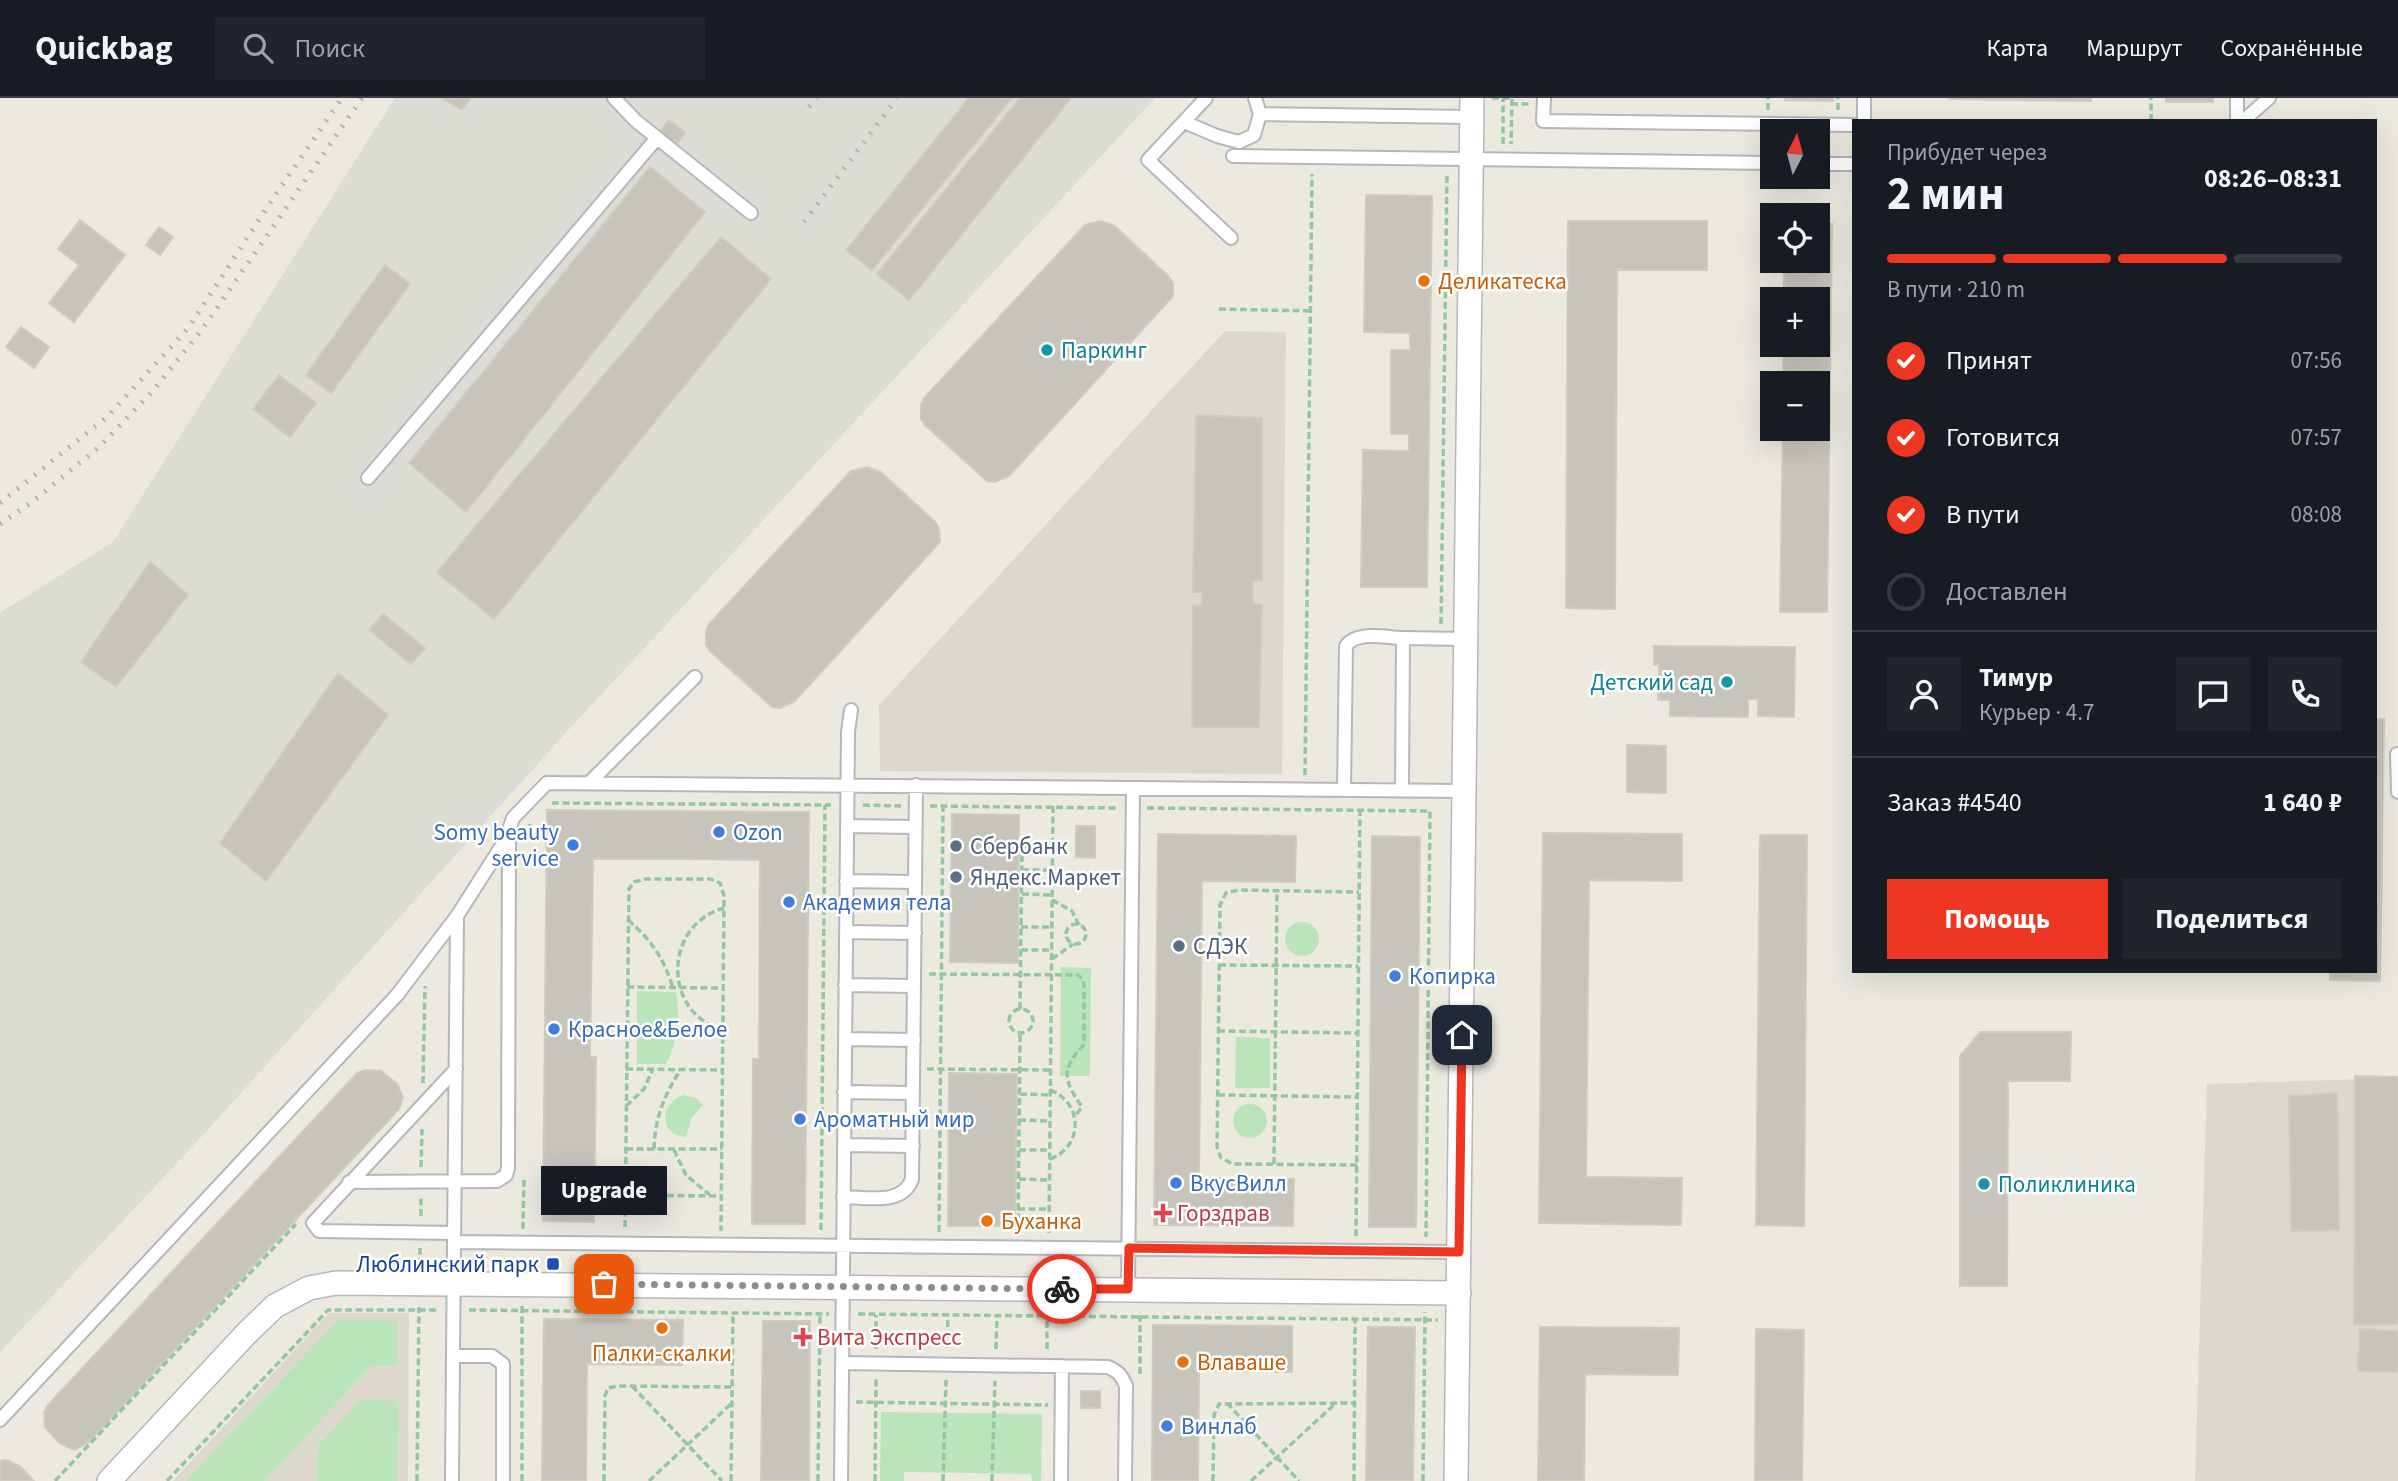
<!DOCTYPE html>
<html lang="ru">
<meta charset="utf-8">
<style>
:root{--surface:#171b24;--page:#20242c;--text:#f1f3f6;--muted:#9ea1a6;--line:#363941;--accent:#ee3723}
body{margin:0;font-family:"Source Sans 3",sans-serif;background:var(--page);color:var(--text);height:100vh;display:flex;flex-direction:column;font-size:26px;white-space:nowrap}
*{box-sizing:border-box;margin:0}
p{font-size:23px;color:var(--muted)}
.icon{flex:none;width:38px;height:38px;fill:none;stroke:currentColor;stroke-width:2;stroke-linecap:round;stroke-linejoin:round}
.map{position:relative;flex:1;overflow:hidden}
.details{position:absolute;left:1852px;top:21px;width:525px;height:854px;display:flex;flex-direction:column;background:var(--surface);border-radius:0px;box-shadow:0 7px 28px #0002}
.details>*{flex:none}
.needle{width:46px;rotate:6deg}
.controls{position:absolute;left:1760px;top:21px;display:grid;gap:14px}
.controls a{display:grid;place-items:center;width:70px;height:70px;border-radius:0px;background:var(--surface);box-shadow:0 7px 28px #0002;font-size:35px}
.pin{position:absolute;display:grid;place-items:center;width:60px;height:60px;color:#fff;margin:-30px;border-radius:14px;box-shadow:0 4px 10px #0006}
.courier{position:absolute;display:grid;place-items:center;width:70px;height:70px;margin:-35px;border:5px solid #ee3723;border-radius:50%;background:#fff;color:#222;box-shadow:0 2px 9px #0007}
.bubble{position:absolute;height:49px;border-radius:0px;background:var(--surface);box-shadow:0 7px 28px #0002;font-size:23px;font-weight:700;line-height:49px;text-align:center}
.overview em{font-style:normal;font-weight:700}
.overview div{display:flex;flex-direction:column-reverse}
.overview{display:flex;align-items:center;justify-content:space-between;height:119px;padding:0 35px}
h1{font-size:46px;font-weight:700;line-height:52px}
.bar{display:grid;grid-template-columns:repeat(4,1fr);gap:10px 7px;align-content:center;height:84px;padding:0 35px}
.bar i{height:9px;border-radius:5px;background:var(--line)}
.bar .on{background:var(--accent)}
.bar p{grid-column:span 4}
.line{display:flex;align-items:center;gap:18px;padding:0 35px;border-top:2px solid var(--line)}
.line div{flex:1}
.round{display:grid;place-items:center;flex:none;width:74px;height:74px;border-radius:0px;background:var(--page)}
ol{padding:0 35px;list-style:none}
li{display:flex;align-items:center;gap:21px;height:77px}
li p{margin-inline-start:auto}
li .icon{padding:7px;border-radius:50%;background:var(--accent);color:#fff;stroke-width:4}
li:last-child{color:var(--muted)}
li i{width:38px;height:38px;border:4px solid var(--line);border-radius:50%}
.button{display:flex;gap:14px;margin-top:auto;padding:14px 35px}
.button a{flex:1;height:80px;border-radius:0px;background:var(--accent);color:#fff;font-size:28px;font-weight:700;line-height:80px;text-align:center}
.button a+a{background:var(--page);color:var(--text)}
header{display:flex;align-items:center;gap:42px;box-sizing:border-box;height:98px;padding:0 35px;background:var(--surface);border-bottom:2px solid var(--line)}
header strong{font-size:33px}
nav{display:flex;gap:38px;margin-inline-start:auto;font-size:24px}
.search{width:490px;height:63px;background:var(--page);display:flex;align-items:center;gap:18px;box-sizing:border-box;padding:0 24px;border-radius:0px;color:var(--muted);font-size:26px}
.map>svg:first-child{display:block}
</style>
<header>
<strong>Quickbag</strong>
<div class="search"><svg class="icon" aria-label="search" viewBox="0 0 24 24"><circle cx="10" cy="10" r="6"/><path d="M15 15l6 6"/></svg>Поиск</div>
<nav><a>Карта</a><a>Маршрут</a><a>Сохранённые</a></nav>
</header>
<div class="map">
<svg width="2398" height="1383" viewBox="0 0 2398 1383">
<rect width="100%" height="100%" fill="#ece9df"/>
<!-- industrial -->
<path fill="#dcdbd4" d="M395,0H1155L571,629L204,1036L0,1254V515L113,444Z"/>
<!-- education -->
<path fill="#dcd8ce" d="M1225,233L1286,234L1282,676L880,673L879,607Z
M2398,980V1383H2195L2207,986Z
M329,1215H409L408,1383H173Z"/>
<!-- green -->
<path fill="#bae5bb" d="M1285 841a17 17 0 1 1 34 0a17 17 0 1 1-34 0Z
M1061,869L1091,870L1090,978H1060Z
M637,893L676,894C681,918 677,945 666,966H637Z
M1236,939L1270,940V990H1235Z
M684,997L696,1000L703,1007L692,1019L686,1039C659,1038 658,1005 684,997Z
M1233 1023a17 17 0 1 1 34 0a17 17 0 1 1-34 0Z
M338,1222L398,1223L397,1268H371L264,1383H186Z
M360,1302L399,1303L397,1383H317L318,1348Z
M881,1314L1042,1316L1041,1383H1032L1031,1376L904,1374V1383H880Z"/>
<!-- building -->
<path fill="#c7c4bc" stroke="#d1cbbd" stroke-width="2" d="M442,0H471L462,12Z
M969,0H1012L872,172L846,152Z
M1020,0H1071L909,202L877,176Z
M1786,0H1833V3L1785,2Z
M1949,0H2091V3L1949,1Z
M2166,0H2213V4H2166Z
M669,22L685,35L673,51L656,38Z
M650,69L705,114L466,414L409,365Z
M1366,97L1432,98L1427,489H1361L1363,352L1409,353V336H1391V252H1410V235L1364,234Z
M80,122L125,157L74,224L49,205L79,167L58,151Z
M1101,123L1115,128L1169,179L1173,185V198L1009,378L995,384L987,383L925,327L921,321V307L924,300L1085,127Z
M1568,123H1707V172H1617L1615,511L1566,510Z
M1818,126H1832L1827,514H1780L1783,331H1818V285H1783L1784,247H1818V201H1784V163H1818Z
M159,129L173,139L160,157L146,147Z
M721,139L771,181L494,521L437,474Z
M385,167L410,186L331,295L306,277Z
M21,229L49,249L34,270L6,249Z
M279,277L316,305L290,339L253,311Z
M1196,317L1262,320V483H1253V506L1262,507L1259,629H1192L1193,508H1202V494H1193Z
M867,369L881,374L935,424L939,431L940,444L794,604L780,610L772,609L710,553L706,547V533L709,526L851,373Z
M150,464L188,497L116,589L81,564Z
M383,516L425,550L411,566L369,532Z
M1654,548L1795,549L1794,619L1758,618V601H1748V619L1670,618V602H1658L1659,567H1654Z
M338,575L388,617L266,783L220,745Z
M2384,621L2380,883L2330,882V873H2375V622Z
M1627,647L1666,648V695L1627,694Z
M547,712L809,714L805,1126H752L753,961H759L760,762L678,761H593L590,959H596L594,1124L543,1123Z
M952,716L1019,717L1018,865L950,864Z
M1076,728H1095V760L1076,759Z
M1543,735L1682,736V783L1589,782L1586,1079L1682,1080L1681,1127L1539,1125Z
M1158,736L1296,738L1295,784L1202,783L1199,1080L1294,1081L1293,1128L1154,1127Z
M1760,737H1807L1804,1128L1756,1127Z
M1372,738L1420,739L1416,1129H1369Z
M1980,934H2071L2070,983H2008L2007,1188H1960V958Z
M365,972L381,973L397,986L403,999L399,1011L88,1345L74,1352L59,1345L45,1329L44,1315L47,1308L357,975Z
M949,975L1017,976L1015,1128H948Z
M2355,978L2398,979V1226L2354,1227Z
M2337,995L2339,1132L2291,1133L2289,998Z
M544,1221L683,1222L682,1267L587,1266L586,1383H542Z
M763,1223H810L809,1383H761Z
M1153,1227L1292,1228V1274L1199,1273L1198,1383H1152Z
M1368,1229H1415L1413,1383H1366Z
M1540,1229L1679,1230L1678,1277L1585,1276L1584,1383H1538Z
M1756,1231L1804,1232L1802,1383H1755Z
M2360,1231L2398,1233V1274L2358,1273Z
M1081,1293H1100V1310H1081Z
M6,1362L20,1368L34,1383H0V1363Z"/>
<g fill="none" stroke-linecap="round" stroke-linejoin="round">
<defs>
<path id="lane" d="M614,0L636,23L751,115
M1206,0L1148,62L1231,140
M1544,0L1543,23L1853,27
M1260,16L1472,19
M1864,23V0
M2237,23V0
M2243,23L2269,0
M1184,24L1217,38L1239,44L1254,37L1260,16L1255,0
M1233,58L1773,65
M1818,66H1853
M368,380L657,40
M1403,540L1466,541
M2397,656L2398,694
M590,684L695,579
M1344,692L1346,548C1357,532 1386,540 1403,540L1402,691
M847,728L916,729
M846,783L915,784
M846,834L915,835
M845,887L914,888
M845,941L914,942
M844,994L913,995
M844,1047L913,1048
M349,1084L497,1083L506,1077L508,1070L509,732L513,720L547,685L1464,693
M843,1099C866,1099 903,1108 912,1081L916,687
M454,1135L319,1133L313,1125L456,971
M454,1144L1459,1154
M1128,1191L1133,690
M453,1258L457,818
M842,1265L1108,1269C1118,1273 1122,1278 1126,1288L1125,1383
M0,1322L397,897L457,818L508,738
M452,1383L453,1258H492L503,1266V1383
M841,1383L848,634L851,612
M1061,1383L1062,1268"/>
<path id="street" d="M109,1383L246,1236L275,1208L309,1190L336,1185L1459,1195
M1456,1383L1472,0"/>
</defs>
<!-- lane casing -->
<use href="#lane" stroke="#b5b7bd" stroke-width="16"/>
<!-- street casing -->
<use href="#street" stroke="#b5b7bd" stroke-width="26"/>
<!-- path -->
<path stroke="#93c6a2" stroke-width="3.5" stroke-dasharray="7 3.5" stroke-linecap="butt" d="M1492,0H1512L1511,46
M1511,6H1530
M1768,12V0
M1838,12V0
M2151,23V0
M1503,46V1
M1219,211L1310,213
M1441,526L1447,76
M1305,677L1312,76
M552,705L831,707
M863,707L901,708
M930,708L1118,710
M1147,710L1430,713L1426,1139
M527,742L530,726
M1022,772H1053
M1022,796L1052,797
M1052,802L1072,813L1079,827
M628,822C651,842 664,860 673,890
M1066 836a10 10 0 1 1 20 0a10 10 0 1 1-20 0Z
M1021,829H1052
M1021,852H1052
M1052,861L1073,846
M1219,867L1358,868
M929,876L1078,877L1083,882L1084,888V947C1060,971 1064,983 1082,1009L1075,1018
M627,889L723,890
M1009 923a12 12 0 1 1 24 0a12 12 0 1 1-24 0Z
M1020,911L1022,752L1026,746L1053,745
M723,932C662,915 663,827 724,810
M1218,933L1358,935
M626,971L722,972
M927,971L1051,972
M423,985L425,888
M1020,996L1050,997
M1218,997L1357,999
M626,1008L644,991L653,971
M1019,1022L1050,1023
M626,1051H722
M654,1051C655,1019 664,998 681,971
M674,1052L686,1077L710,1097
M1019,1052H1050
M1050,1061C1083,1049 1084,1005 1050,992
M1274,1066L1277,793
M1357,1067L1233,1066L1221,1060L1217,1049L1220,807L1226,795L1238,792L1359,794
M421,1069L422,1031
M1019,1081L1050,1082
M625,1097L721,1098
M1018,1111H1049
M421,1118V1097
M625,1129L629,791L634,784L645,781H710L720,785L724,798L721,1133
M523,1131L524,1079
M821,1132L825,707
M1018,1133L1020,936
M939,1134L943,707
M1049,1135L1053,708
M1356,1138L1360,711
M420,1167V1150
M469,1212L829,1216
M858,1216L1438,1222
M947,1250L948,1217
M876,1251V1217
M996,1251L997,1218
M1047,1251V1218
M1140,1276V1217
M632,1288L722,1383
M856,1304L1048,1307
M1227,1305L1299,1383
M55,1383L296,1126
M167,1383L328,1212H437
M417,1383L419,1209
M522,1383V1208
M604,1383L605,1298L608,1290L617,1288L732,1289
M649,1383L732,1305
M731,1383L733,1215
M818,1383L820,1214
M875,1383L876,1280
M943,1383L946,1282
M992,1383L995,1283
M1213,1383L1214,1317L1219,1306L1354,1305
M1251,1383L1335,1306
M1354,1383L1355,1221
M1423,1383L1425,1214"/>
<!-- lane -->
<use href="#lane" stroke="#fff" stroke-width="12"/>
<!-- street -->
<use href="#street" stroke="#fff" stroke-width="23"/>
<!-- rail -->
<path stroke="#b1b2b2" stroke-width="5" stroke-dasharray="2 9" stroke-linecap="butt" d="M809,9L817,0
M804,124L897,0
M0,405L108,318L189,229L278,93L342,0
M0,426L32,404L99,349L151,295L201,233L362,0"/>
</g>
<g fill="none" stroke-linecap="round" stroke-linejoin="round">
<!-- done -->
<path stroke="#8c8d8d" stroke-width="7" stroke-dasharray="0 12.6" d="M604,1186L1062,1191"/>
<!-- route -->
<path stroke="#ee3723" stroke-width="9" d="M1062,1191H1128L1129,1150L1459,1154L1462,937"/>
</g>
<!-- markers -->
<g fill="#e8710a" stroke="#fff" stroke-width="2.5">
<circle cx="1424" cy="183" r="7"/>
<circle cx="987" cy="1123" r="7"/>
<circle cx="662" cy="1230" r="7"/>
<circle cx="1183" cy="1264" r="7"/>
</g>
<g fill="#0f9aa8" stroke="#fff" stroke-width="2.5">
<circle cx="1047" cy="252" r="7"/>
<circle cx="1727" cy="584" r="7"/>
<circle cx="1984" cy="1086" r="7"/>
</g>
<g fill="#3f7fe0" stroke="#fff" stroke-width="2.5">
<circle cx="719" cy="734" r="7"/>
<circle cx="573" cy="747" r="7"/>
<circle cx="789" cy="804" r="7"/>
<circle cx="1395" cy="878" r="7"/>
<circle cx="554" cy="931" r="7"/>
<circle cx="800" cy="1021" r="7"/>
<circle cx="1176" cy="1085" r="7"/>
<circle cx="1167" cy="1328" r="7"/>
</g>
<g fill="#5c6f8a" stroke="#fff" stroke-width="2.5">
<circle cx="956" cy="748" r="7"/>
<circle cx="956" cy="779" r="7"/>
<circle cx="1179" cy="848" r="7"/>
</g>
<g fill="#e0444e" stroke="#fff" stroke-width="2.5">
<path d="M1159.5 1104.5h7v7h7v7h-7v7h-7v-7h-7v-7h7z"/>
<path d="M799.5 1228.5h7v7h7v7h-7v7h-7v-7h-7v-7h7z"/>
</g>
<rect fill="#1a4fb4" stroke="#fff" stroke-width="2.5" x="546" y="1159" width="14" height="14" rx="3.5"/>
<g text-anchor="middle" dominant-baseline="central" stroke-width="5" stroke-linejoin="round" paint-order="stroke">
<!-- food labels -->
<g font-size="23" fill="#c56008" stroke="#fff" text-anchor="start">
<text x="1438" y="183">Деликатеска</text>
<text x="1001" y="1123">Буханка</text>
<text x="662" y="1255" text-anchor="middle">Палки-скалки</text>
<text x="1197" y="1264">Влаваше</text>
</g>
<!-- culture labels -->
<g font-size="23" fill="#0d838f" stroke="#fff" text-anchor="start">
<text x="1061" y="252">Паркинг</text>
<text x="1713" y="584" text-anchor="end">Детский сад</text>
<text x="1998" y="1086">Поликлиника</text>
</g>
<!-- shop labels -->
<g font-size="23" fill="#366cbe" stroke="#fff" text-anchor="start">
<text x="559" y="734" text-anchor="end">Somy beauty<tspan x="559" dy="26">service</tspan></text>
<text x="733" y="734">Ozon</text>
<text x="803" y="804">Академия тела</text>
<text x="1409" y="878">Копирка</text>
<text x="568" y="931">Красное&amp;Белое</text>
<text x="814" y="1021">Ароматный мир</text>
<text x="1190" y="1085">ВкусВилл</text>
<text x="1181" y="1328">Винлаб</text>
</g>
<!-- service labels -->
<g font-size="23" fill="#4e5e75" stroke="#fff" text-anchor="start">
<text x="970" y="748">Сбербанк</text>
<text x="970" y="779">Яндекс.Маркет</text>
<text x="1193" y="848">СДЭК</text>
</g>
<!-- health labels -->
<g font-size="23" fill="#be3a42" stroke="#fff" text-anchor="start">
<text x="1177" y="1115">Горздрав</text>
<text x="817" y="1239">Вита Экспресс</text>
</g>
<!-- transit labels -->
<g font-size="23" fill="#164399" stroke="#fff" text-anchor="end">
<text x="539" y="1166">Люблинский парк</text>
</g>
</g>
</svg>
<div class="controls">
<a><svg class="needle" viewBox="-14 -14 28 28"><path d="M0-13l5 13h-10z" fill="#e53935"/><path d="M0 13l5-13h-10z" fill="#9ea1a6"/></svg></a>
<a><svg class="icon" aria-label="locate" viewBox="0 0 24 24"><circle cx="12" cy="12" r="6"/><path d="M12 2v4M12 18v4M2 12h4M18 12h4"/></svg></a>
<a>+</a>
<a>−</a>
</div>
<div class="pin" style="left:604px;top:1186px;background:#ea580c"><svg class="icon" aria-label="bag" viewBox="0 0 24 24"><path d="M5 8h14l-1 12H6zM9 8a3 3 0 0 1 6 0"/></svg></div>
<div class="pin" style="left:1462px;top:937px;background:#1f2937"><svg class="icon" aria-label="home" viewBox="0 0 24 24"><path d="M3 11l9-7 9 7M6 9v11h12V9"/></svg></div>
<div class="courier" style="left:1062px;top:1191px"><svg class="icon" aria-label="bike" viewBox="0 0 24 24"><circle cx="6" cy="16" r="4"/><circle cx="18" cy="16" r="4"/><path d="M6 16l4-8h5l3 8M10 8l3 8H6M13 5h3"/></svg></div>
<div class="bubble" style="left:541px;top:1068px;width:126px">Upgrade</div>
<section class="details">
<div class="overview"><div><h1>2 мин</h1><p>Прибудет через</p></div><em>08:26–08:31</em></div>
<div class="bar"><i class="on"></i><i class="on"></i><i class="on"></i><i></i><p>В пути · 210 m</p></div>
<ol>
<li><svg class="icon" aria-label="check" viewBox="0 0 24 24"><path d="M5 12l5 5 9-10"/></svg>Принят<p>07:56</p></li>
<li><svg class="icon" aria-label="check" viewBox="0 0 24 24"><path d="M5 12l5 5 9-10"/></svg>Готовится<p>07:57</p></li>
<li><svg class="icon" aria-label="check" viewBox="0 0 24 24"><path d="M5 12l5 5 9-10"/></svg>В пути<p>08:08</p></li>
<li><i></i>Доставлен</li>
</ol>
<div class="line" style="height:126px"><a class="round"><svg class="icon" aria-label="person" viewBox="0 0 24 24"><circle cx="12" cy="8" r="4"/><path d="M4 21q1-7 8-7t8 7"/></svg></a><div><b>Тимур</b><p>Курьер · 4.7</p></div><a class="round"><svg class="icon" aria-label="chat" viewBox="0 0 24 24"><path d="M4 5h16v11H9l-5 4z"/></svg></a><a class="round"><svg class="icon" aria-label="phone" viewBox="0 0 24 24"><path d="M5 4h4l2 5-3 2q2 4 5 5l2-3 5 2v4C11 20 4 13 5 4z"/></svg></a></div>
<div class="line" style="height:91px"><div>Заказ #4540</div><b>1 640 ₽</b></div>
<div class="button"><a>Помощь</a><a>Поделиться</a></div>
</section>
</div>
